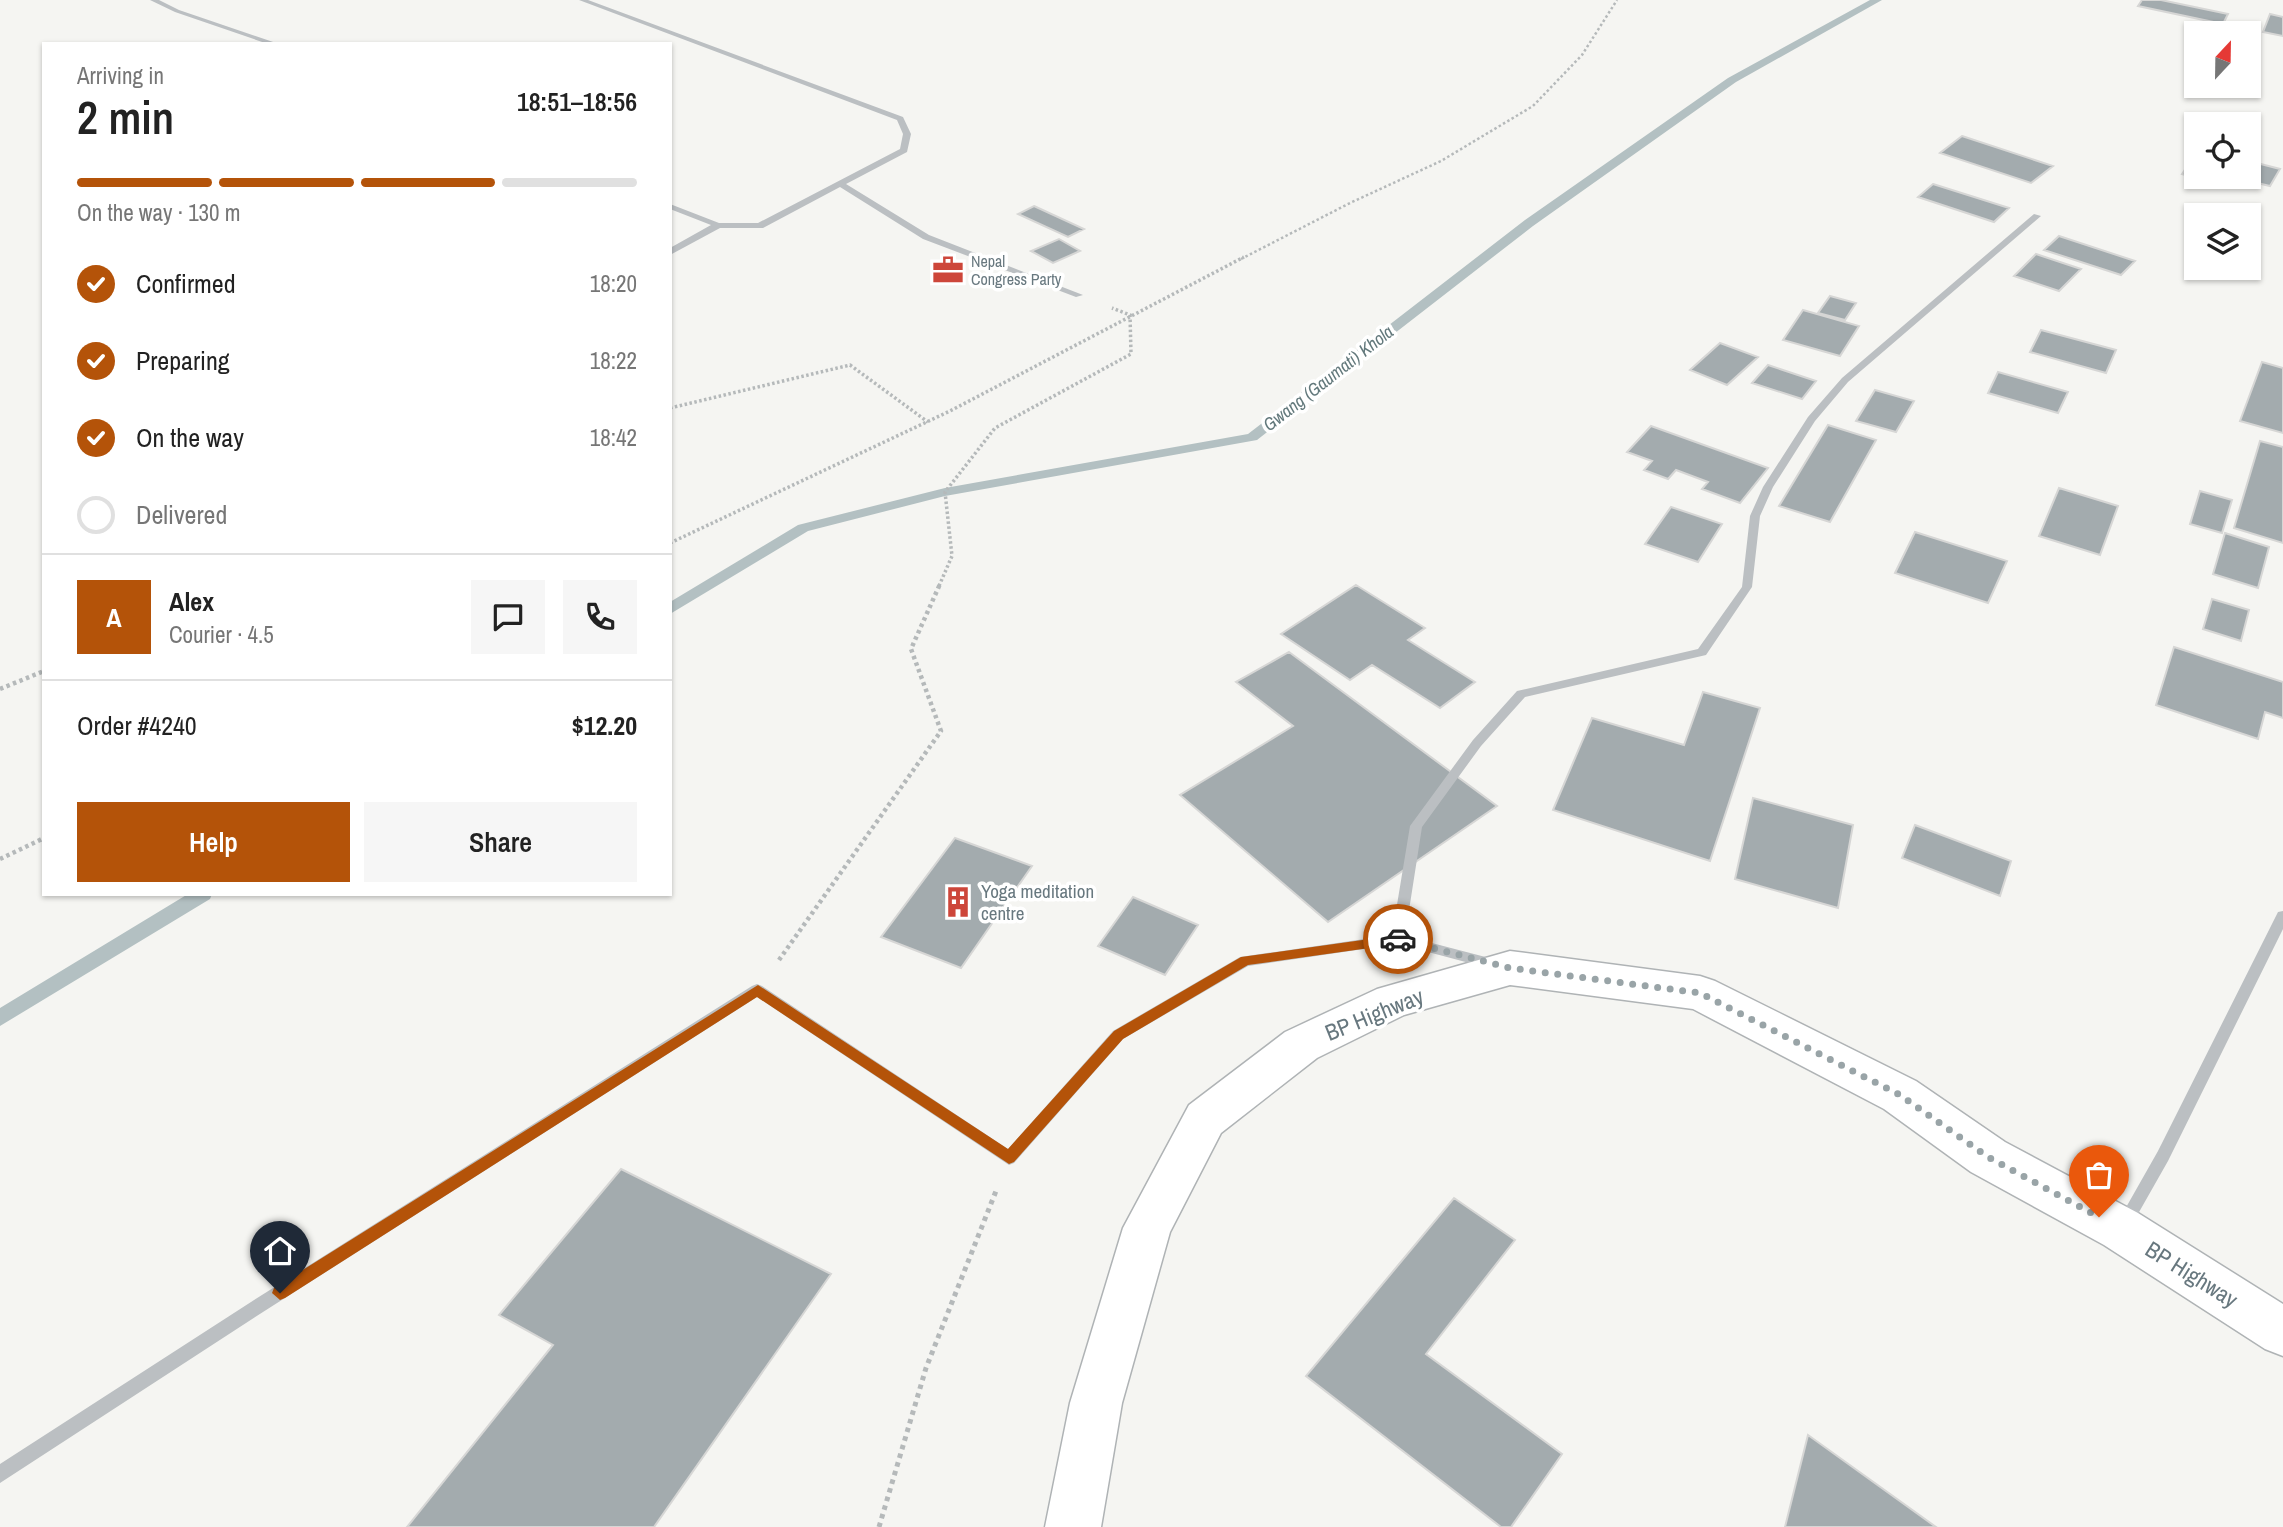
<!DOCTYPE html>
<meta charset="utf-8">
<style>
:root{--surface:#fff;--page:#f6f6f6;--text:#222;--muted:#767676;--line:#e0e0e0;--accent:#b45309}
body{margin:0;font-family:"Archivo Narrow",sans-serif;background:var(--page);color:var(--text);height:100vh;display:flex;flex-direction:column;font-size:26px;white-space:nowrap}
*{box-sizing:border-box;margin:0}
p{font-size:23px;color:var(--muted)}
.icon{flex:none;width:38px;height:38px;fill:none;stroke:currentColor;stroke-width:2;stroke-linecap:round;stroke-linejoin:round}
.map{position:relative;flex:1;overflow:hidden}
.side{position:absolute;left:42px;top:42px;width:630px;height:854px;display:flex;flex-direction:column;background:var(--surface);border-radius:0px;box-shadow:0 2px 5px #0004}
.side>*{flex:none}
.needle{width:46px;rotate:22deg}
.tools{position:absolute;left:2184px;top:21px;display:grid;gap:14px}
.tools a{display:grid;place-items:center;width:77px;height:77px;border-radius:0px;background:var(--surface);box-shadow:0 2px 5px #0004;font-size:35px}
.pin{position:absolute;display:grid;place-items:center;width:60px;height:60px;color:#fff;margin:-72px -30px;border-radius:50% 50% 50% 0;rotate:-45deg;box-shadow:0 0 7px #0007}
.pin .icon{rotate:45deg}
.courier{position:absolute;display:grid;place-items:center;width:70px;height:70px;margin:-35px;border:5px solid #b45309;border-radius:50%;background:#fff;color:#222;box-shadow:0 2px 9px #0007}
.overview em{font-style:normal;font-weight:600}
.overview div{display:flex;flex-direction:column-reverse}
.overview{display:flex;align-items:center;justify-content:space-between;height:119px;padding:0 35px}
h1{font-size:46px;font-weight:600;line-height:52px}
.bar{display:grid;grid-template-columns:repeat(4,1fr);gap:10px 7px;align-content:center;height:84px;padding:0 35px}
.bar i{height:9px;border-radius:5px;background:var(--line)}
.bar .current{background:var(--accent)}
.bar p{grid-column:span 4}
.line{display:flex;align-items:center;gap:18px;padding:0 35px;border-top:2px solid var(--line)}
.line div{flex:1}
.round{display:grid;place-items:center;flex:none;width:74px;height:74px;border-radius:0px;background:var(--page)}
ol{padding:0 35px;list-style:none}
li{display:flex;align-items:center;gap:21px;height:77px}
li p{margin-inline-start:auto}
li .icon{padding:7px;border-radius:50%;background:var(--accent);color:#fff;stroke-width:4}
li:last-child{color:var(--muted)}
li i{width:38px;height:38px;border:4px solid var(--line);border-radius:50%}
.action{display:flex;gap:14px;margin-top:auto;padding:14px 35px}
.action a{flex:1;height:80px;border-radius:0px;background:var(--accent);color:#fff;font-size:28px;font-weight:600;line-height:80px;text-align:center}
.action a+a{background:var(--page);color:var(--text)}
.map>svg:first-child{display:block}
</style>
<div class="map">
<svg width="2283" height="1527" viewBox="0 0 2283 1527">
<rect width="100%" height="100%" fill="#f5f5f2"/>
<g fill="none" stroke-linecap="round" stroke-linejoin="round">
<!-- stream -->
<path fill="#b3c0c2" fill-rule="evenodd" d="M1870,0H1882L1736,82L1533,226L1257,440L945,496L808,531L670,614V602L798,525L945,488L1248,434L1525,220L1728,78Z
M188,894H212L210,899L0,1026V1008Z"/>
</g>
<!-- building -->
<path fill="#a3abae" stroke="#d6d6d5" stroke-width="2" d="M2142,0H2161L2228,14L2223,24L2138,6Z
M2270,14L2283,17V36L2263,32Z
M1962,136L2053,166L2031,183L1940,153Z
M2196,153V177H2218L2214,182L2182,174Z
M2249,161L2280,169L2270,186L2232,177H2249Z
M1933,184L2009,208L1994,222L1918,197Z
M1034,206L1084,229L1068,237L1018,214Z
M2059,236L2135,261L2121,275L2044,250Z
M1059,239L1080,251L1053,263L1031,251Z
M2036,254L2081,269L2059,291L2014,276Z
M1830,296L1856,303L1845,320L1818,313Z
M1803,310L1859,326L1840,356L1783,340Z
M2041,330L2116,350L2106,373L2030,352Z
M1720,343L1758,357L1727,385L1690,370Z
M2262,362L2283,368V433L2240,421Z
M1768,365L1816,381L1802,399L1752,383Z
M1998,372L2068,392L2058,413L1988,393Z
M1875,390L1914,401L1896,432L1856,421Z
M1828,425L1876,440L1830,522L1779,506Z
M1651,426L1768,468L1740,503L1702,489L1708,482L1676,470L1668,479L1644,470L1652,461L1627,452Z
M2260,441L2283,447V543L2234,528Z
M2059,488L2118,506L2100,555L2039,536Z
M2200,491L2232,500L2222,533L2190,524Z
M1671,507L1722,524L1698,562L1645,544Z
M1915,532L2007,561L1988,603L1895,573Z
M2225,533L2269,547L2258,588L2213,574Z
M1356,585L1425,628L1408,640L1475,682L1440,708L1372,665L1350,680L1281,634Z
M2212,599L2249,610L2241,641L2203,629Z
M2174,647L2283,682V718L2265,712L2258,739L2156,705Z
M1289,652L1497,806L1328,922L1180,795L1293,726L1236,682Z
M1703,692L1760,708L1710,861L1553,810L1592,718L1684,745Z
M1753,798L1853,825L1838,908L1735,879Z
M1915,825L2011,861L2000,896L1902,858Z
M955,838L1032,866L961,968L881,937Z
M1133,897L1198,925L1165,975L1098,946Z
M621,1169L831,1274L654,1527H407L553,1345L499,1315Z
M1454,1198L1515,1240L1426,1354L1562,1454L1511,1527H1501L1306,1376Z
M1808,1435L1936,1527H1785Z"/>
<g fill="none" stroke-linecap="round" stroke-linejoin="round">
<defs>
<path id="highway" d="M1510,951L1700,976L1715,981L1916,1081L2005,1142L2138,1213L2283,1304V1356L2265,1349L2104,1245L1971,1172L1884,1109L1693,1009L1510,985L1404,1015L1317,1058L1221,1133L1170,1232L1122,1403L1101,1527H1045L1070,1403L1123,1228L1189,1105L1285,1032L1377,989Z"/>
</defs>
<!-- highway casing -->
<use href="#highway" stroke="#afb3b5" stroke-width="3"/>
<!-- path-far3 -->
<path stroke="#b5b9ba" stroke-width="2.5" stroke-dasharray="2.5 2.5" stroke-linecap="butt" d="M1241,259L1350,203L1441,161L1533,106L1582,55L1617,0"/>
<!-- path-far2 -->
<path stroke="#b5b9ba" stroke-width="3.5" stroke-dasharray="2.5 2.5" stroke-linecap="butt" d="M670,408L850,365L928,422
M670,543L950,411L1244,257
M939,586L952,556L945,492L995,428L1131,354L1130,315L1112,308"/>
<!-- path-far1 -->
<path stroke="#b5b9ba" stroke-width="4.5" stroke-dasharray="3.5 3.5" stroke-linecap="butt" d="M0,689L44,671
M0,859L44,838
M779,960L941,731L911,649L940,584"/>
<!-- path -->
<path stroke="#b5b9ba" stroke-width="5" stroke-dasharray="4.5 4.5" stroke-linecap="butt" d="M879,1527L926,1368L996,1191"/>
<!-- minor -->
<path fill="#bbbfc2" fill-rule="evenodd" d="M150,0H159L179,10L279,44H268L175,12Z
M579,0H588L903,117L911,134L907,152L846,184L929,235L1083,295L1076,297L923,239L840,187L763,228H720L670,255V248L711,225L670,209V204L719,223H758L900,149L903,134L897,120Z
M2034,214L2041,216L1848,382L1815,421L1773,487L1760,516L1752,587L1706,655L1525,697L1481,746L1422,827L1405,936L1497,960L1499,964L1497,968L1492,969L1398,944L1248,966L1123,1039L1014,1163L1009,1165L757,997L263,1312L0,1483V1464L251,1302L752,986L757,984L762,986L1008,1149L1113,1031L1240,957L1392,935L1410,826L1473,740L1517,691L1698,649L1742,587L1750,516L1763,487L1808,417L1842,378Z
M2283,911V929L2168,1161L2130,1228L2125,1230L2120,1228L2117,1223L2120,1218L2158,1151L2276,916L2278,912Z"/>
<!-- highway -->
<use href="#highway" fill="#fff" fill-rule="evenodd"/>
</g>
<!-- route -->
<path fill="#b45309" d="M1398,935L1404,939L1398,944L1248,965L1123,1039L1014,1162L1009,1164L757,997L285,1298L280,1300L272,1293L274,1288L758,985L1008,1149L1114,1031L1241,957Z"/>
<g fill="none" stroke-linecap="round" stroke-linejoin="round">
<!-- done -->
<path stroke="#99a4a7" stroke-width="7" stroke-dasharray="0 12.6" d="M1398,939L1510,968L1700,993L1900,1095L1988,1157L2099,1217"/>
</g>
<!-- icons -->
<defs>
<symbol id="office-bare" viewBox="-9 -9 18 18"><path d="M-6-3h4V-5.5h4V-3h4V5H-6ZM-1-4.5V-3h2v-1.5ZM-6 0V1H6V0Z" fill="#cd463a" stroke="#fff" stroke-width="2.5" paint-order="stroke"/></symbol>
<symbol id="building-bare" viewBox="-9 -9 18 18"><path d="M-4-6H4V6H1V3H-1V6H-4ZM-2.5-4.3h1.7v1.8h-1.7ZM.8-4.3h1.7v1.8H.8ZM-2.5-1h1.7V.8h-1.7ZM.8-1h1.7V.8H.8Z" fill="#cd463a" stroke="#fff" stroke-width="2.5" paint-order="stroke"/></symbol>
</defs>
<g fill-rule="evenodd">
<use href="#office-bare" x="926" y="248" width="44" height="44"/>
<use href="#building-bare" x="936" y="880" width="44" height="44"/>
</g>
<g text-anchor="middle" dominant-baseline="central" stroke-width="7" stroke-linejoin="round" paint-order="stroke">
<!-- far-poi labels -->
<g font-size="16" fill="#68787f" stroke="#fff" text-anchor="start">
<text x="971" y="261">Nepal<tspan x="971" dy="18">Congress Party</tspan></text>
</g>
<!-- far-water labels -->
<g font-size="18" font-style="italic" fill="#63797c" stroke="#fff">
<text transform="translate(1328 378) rotate(-38)">Gwang (Gaumati) Khola</text>
</g>
<!-- poi labels -->
<g font-size="19" fill="#68787f" stroke="#fff" text-anchor="start">
<text x="981" y="891">Yoga meditation<tspan x="981" dy="22">centre</tspan></text>
</g>
<!-- near-street labels -->
<g font-size="23" fill="#68787f" stroke="#fff">
<text transform="translate(1374 1014) rotate(-22)">BP Highway</text>
<text transform="translate(2192 1274) rotate(32)">BP Highway</text>
</g>
</g>
</svg>
<div class="tools">
<a><svg class="needle" viewBox="-14 -14 28 28"><path d="M0-13l5 13h-10z" fill="#e53935"/><path d="M0 13l5-13h-10z" fill="#767676"/></svg></a>
<a><svg class="icon" aria-label="locate" viewBox="0 0 24 24"><circle cx="12" cy="12" r="6"/><path d="M12 2v4M12 18v4M2 12h4M18 12h4"/></svg></a>
<a><svg class="icon" aria-label="layers" viewBox="0 0 24 24"><path d="M12 4l9 5-9 5-9-5zM3 14l9 5 9-5"/></svg></a>
</div>
<div class="pin" style="left:2099px;top:1217px;background:#ea580c"><svg class="icon" aria-label="bag" viewBox="0 0 24 24"><path d="M5 8h14l-1 12H6zM9 8a3 3 0 0 1 6 0"/></svg></div>
<div class="pin" style="left:280px;top:1293px;background:#1f2937"><svg class="icon" aria-label="home" viewBox="0 0 24 24"><path d="M3 11l9-7 9 7M6 9v11h12V9"/></svg></div>
<div class="courier" style="left:1398px;top:939px"><svg class="icon" aria-label="car" viewBox="0 0 24 24"><path d="M5 17H2v-5l4-1 3-4h7l3 4 3 1v5h-3M9 17h6M6 11h13"/><circle cx="7" cy="17" r="2"/><circle cx="17" cy="17" r="2"/></svg></div>
<section class="side">
<div class="overview"><div><h1>2 min</h1><p>Arriving in</p></div><em>18:51–18:56</em></div>
<div class="bar"><i class="current"></i><i class="current"></i><i class="current"></i><i></i><p>On the way · 130 m</p></div>
<ol>
<li><svg class="icon" aria-label="check" viewBox="0 0 24 24"><path d="M5 12l5 5 9-10"/></svg>Confirmed<p>18:20</p></li>
<li><svg class="icon" aria-label="check" viewBox="0 0 24 24"><path d="M5 12l5 5 9-10"/></svg>Preparing<p>18:22</p></li>
<li><svg class="icon" aria-label="check" viewBox="0 0 24 24"><path d="M5 12l5 5 9-10"/></svg>On the way<p>18:42</p></li>
<li><i></i>Delivered</li>
</ol>
<div class="line" style="height:126px"><b class="round" style="background:var(--accent);color:#fff">A</b><div><b>Alex</b><p>Courier · 4.5</p></div><a class="round"><svg class="icon" aria-label="chat" viewBox="0 0 24 24"><path d="M4 5h16v11H9l-5 4z"/></svg></a><a class="round"><svg class="icon" aria-label="phone" viewBox="0 0 24 24"><path d="M5 4h4l2 5-3 2q2 4 5 5l2-3 5 2v4C11 20 4 13 5 4z"/></svg></a></div>
<div class="line" style="height:91px"><div>Order #4240</div><b>$12.20</b></div>
<div class="action"><a>Help</a><a>Share</a></div>
</section>
</div>
